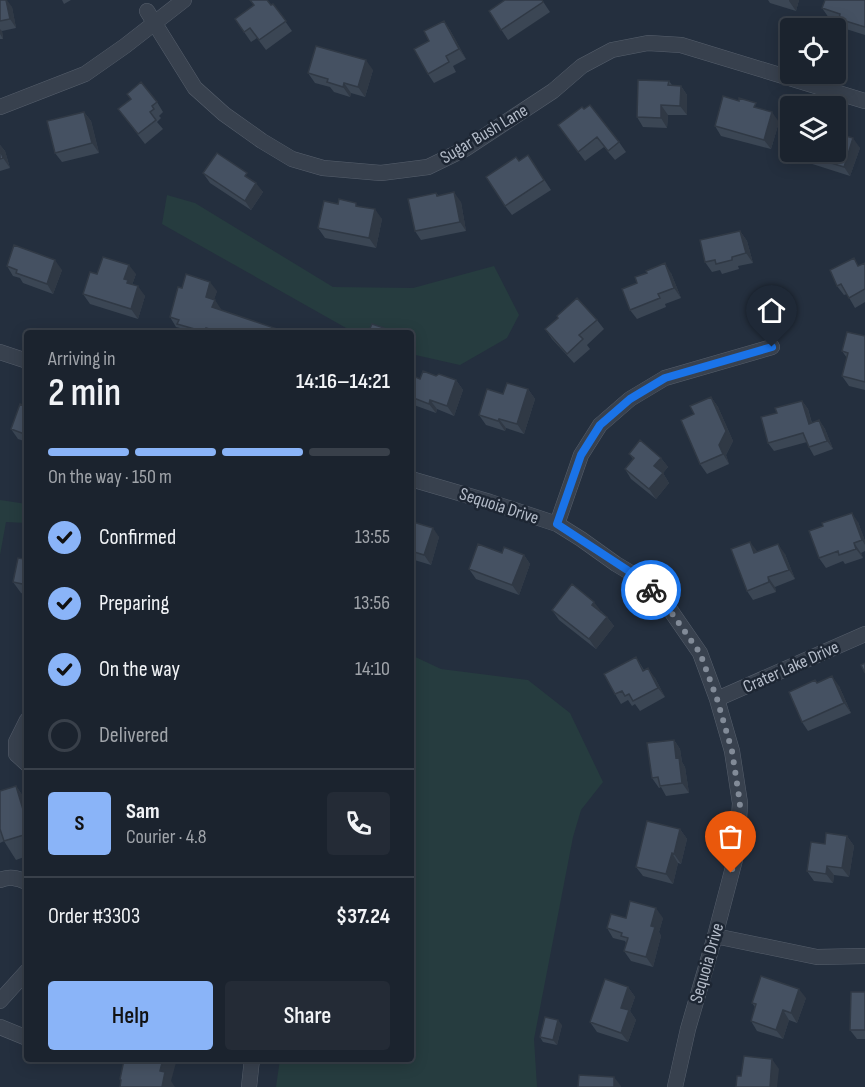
<!DOCTYPE html>
<meta charset="utf-8">
<style>
:root{--surface:#1b232e;--page:#242b36;--text:#f1f3f6;--muted:#a0a4aa;--line:#39404a;--accent:#8ab4f8}
body{margin:0;font-family:"Sofia Sans Condensed",sans-serif;background:var(--page);color:var(--text);height:100vh;display:flex;flex-direction:column;font-size:22px;white-space:nowrap}
*{box-sizing:border-box;margin:0}
p{font-size:20px;color:var(--muted)}
.icon{flex:none;width:33px;height:33px;fill:none;stroke:currentColor;stroke-width:2;stroke-linecap:round;stroke-linejoin:round}
.map{position:relative;flex:1;overflow:hidden}
.drawer{position:absolute;left:24px;top:330px;width:390px;height:732px;display:flex;flex-direction:column;background:var(--surface);border-radius:6px;box-shadow:0 3px 15px #0003,0 0 0 2px var(--line)}
.drawer>*{flex:none}
.tools{position:absolute;left:780px;top:18px;display:grid;gap:12px}
.tools a{display:grid;place-items:center;width:66px;height:66px;border-radius:6px;background:var(--surface);box-shadow:0 3px 15px #0003,0 0 0 2px var(--line);font-size:30px}
.pin{position:absolute;display:grid;place-items:center;width:51px;height:51px;color:#fff;margin:-62px -26px;border-radius:50% 50% 50% 0;rotate:-45deg;box-shadow:0 0 6px #0007}
.pin .icon{rotate:45deg}
.courier{position:absolute;display:grid;place-items:center;width:60px;height:60px;margin:-30px;border:4px solid #1a73e8;border-radius:50%;background:#fff;color:#222;box-shadow:0 2px 8px #0007}
.summary em{font-style:normal;font-weight:600}
.summary div{display:flex;flex-direction:column-reverse}
.summary{display:flex;align-items:center;justify-content:space-between;height:102px;padding:0 24px}
h1{font-size:39px;font-weight:600;line-height:45px}
.bar{display:grid;grid-template-columns:repeat(4,1fr);gap:9px 6px;align-content:center;height:72px;padding:0 24px}
.bar i{height:8px;border-radius:4px;background:var(--line)}
.bar .on{background:var(--accent)}
.bar p{grid-column:span 4}
.line{display:flex;align-items:center;gap:15px;padding:0 24px;border-top:2px solid var(--line)}
.line div{flex:1}
.round{display:grid;place-items:center;flex:none;width:63px;height:63px;border-radius:6px;background:var(--page)}
ol{padding:0 24px;list-style:none}
li{display:flex;align-items:center;gap:18px;height:66px}
li p{margin-inline-start:auto}
li .icon{padding:6px;border-radius:50%;background:var(--accent);color:#111;stroke-width:4}
li:last-child{color:var(--muted)}
li i{width:33px;height:33px;border:3px solid var(--line);border-radius:50%}
.primary-button{display:flex;gap:12px;margin-top:auto;padding:12px 24px}
.primary-button a{flex:1;height:69px;border-radius:6px;background:var(--accent);color:#111;font-size:24px;font-weight:600;line-height:69px;text-align:center}
.primary-button a+a{background:var(--page);color:var(--text)}
.map>svg:first-child{display:block}
</style>
<div class="map">
<svg width="865" height="1087" viewBox="0 0 865 1087">
<rect width="100%" height="100%" fill="#242f3e"/>
<!-- green -->
<path fill="#263c3f" d="M167,195L195,203L333,287L413,288L494,266L519,315L507,338L460,365L411,354V333H355L162,224Z
M0,500L27,504V523L6,522L0,555Z
M411,655L441,669L528,680L570,713L603,782L581,810L573,837L534,1039L537,1087H276L280,1059H411Z"/>
<g fill="none" stroke-linecap="round" stroke-linejoin="round">
<defs>
<path id="street" d="M147,11L195,88L224,114L262,141L292,159L323,168L381,173L428,167L465,149L553,91L582,66L612,50L648,43L681,45L865,101
M0,107L85,74L125,46L184,0
M0,352L27,361
M411,479L490,502L557,524L581,539L616,564L641,579L671,611L700,653L717,699L732,751L740,803L737,852L715,936L688,1029L675,1087
M557,524L581,455L600,425L630,399L665,378L772,347
M717,699L865,634
M27,720L16,742V754L27,764
M0,880C10,876 17,878 27,882
M715,936L817,957L865,956
M0,1001L27,971
M0,1027L27,1038
M249,1087L252,1059"/>
</defs>
<!-- street casing -->
<use href="#street" stroke="#565f6c" stroke-width="16"/>
<!-- street -->
<use href="#street" stroke="#38414e" stroke-width="15"/>
</g>
<!-- wall -->
<path fill="#3b4654" d="M0,0L12,7L16,28L2,31L3,39H0Z
M62,0H71L64,4Z
M542,0L550,12L508,40L489,11Z
M768,0H799L796,11L770,3Z
M865,0V35L846,29L840,21L829,18L822,8Z
M273,4L292,31L266,50L257,38L251,42L235,19Z
M444,21L450,30L466,59L453,66L456,72L434,83L428,74L429,41Z
M373,70L365,97L351,93L350,97L334,92L330,87L315,83L308,73Z
M669,81L672,85L681,86L687,95V115H668L667,128L643,127L637,117Z
M157,102L163,112L159,116L161,118L157,122L163,129L145,144L118,109Z
M760,109L779,122L771,149L721,136L715,126Z
M84,112L91,121L99,153L62,162L55,153Z
M558,125L619,142L626,152L615,160L604,147L585,161Z
M841,134L860,148L850,176L806,162L799,153Z
M0,145L5,151L10,168L0,171Z
M528,155L551,190L512,215L505,206L519,161Z
M203,173L253,181L263,192L251,210L210,183Z
M436,193L438,195L461,202L466,231L421,240L415,231Z
M338,204L359,206L382,219L376,248L325,238L318,228Z
M740,231L747,241L753,263L738,266L739,269L722,274L720,270L712,272L705,262Z
M865,263V302L855,308L847,294L844,295L837,286L860,266Z
M7,266L62,270L53,294L23,283L20,278L13,276Z
M671,273L681,298L665,304L666,307L637,319L630,310Z
M97,274H136L132,285L145,296L138,319L90,304L83,294Z
M217,291L214,299L221,310L289,333H184L180,328L176,327L170,317Z
M597,320L604,329L587,345L590,349L574,363L552,339L545,329Z
M865,336V390L849,386L842,376L847,358L842,351Z
M411,375L420,379L436,376L456,380L463,390L454,416L437,409L436,413L411,404Z
M528,389L535,399L524,434L506,428L505,431L486,425L479,415Z
M711,397L718,407L733,441L726,455L729,464L707,474L700,464L694,414Z
M802,401L808,409L812,423L819,420L825,429L833,449L814,456L809,447L807,442L774,451L768,443L777,413Z
M27,407V442L18,439L11,429Z
M629,454L661,458L668,467L663,473L669,483L656,499L631,479L625,469L633,459Z
M411,518L416,523L439,537L431,565L411,559Z
M858,522L865,541V551L861,553L863,558L845,564L843,561L826,568L819,558Z
M502,553L524,555L530,564L519,595L476,579L469,569Z
M785,554L795,579L775,587L776,592L753,600L747,591Z
M27,557V595L21,593L13,582L24,559Z
M552,610L601,611L607,617L614,626L596,649L559,620Z
M636,657L644,670L655,678L665,697L640,711L635,704L632,706L628,700L621,704L615,694Z
M817,683L839,686L851,713L808,731L802,722Z
M674,740L680,749L682,762L685,767L689,793L666,796L661,787L659,788L652,778Z
M16,786L27,802V856L16,860L4,841L0,843V791Z
M680,829L687,839L681,864L678,863L673,884L643,876L636,867Z
M847,836L854,846L849,877L834,875L833,883L814,881L807,871L825,844Z
M626,918H663L659,932L661,936L653,967L631,961L624,951L626,943L625,941L613,938L607,928Z
M628,987L635,997L630,1011L636,1020L628,1042L597,1032L590,1022Z
M865,992V1039H857L850,1030Z
M806,998L797,1023L789,1020L783,1039L757,1031L751,1021L755,1007L752,1003Z
M562,1025L557,1045L543,1042L540,1037Z"/>
<!-- shaded-wall -->
<path fill="#303945" d="M6,0H7L12,7L16,28L10,19Z
M789,0H799L796,11L789,1Z
M444,21L450,30L466,59L459,49Z
M0,29L2,31L3,39L0,34Z
M366,60L373,70L365,97L358,87Z
M344,83L351,93L350,97L343,87Z
M681,86L687,95V115L680,106Z
M661,105L668,115L667,128L661,118Z
M84,112L91,121L99,153L92,143Z
M772,112L779,122L771,149L764,140Z
M836,127L843,137L836,134Z
M853,138L860,148L850,176L844,167Z
M0,145L5,151L10,168L3,158L0,149Z
M256,183L263,192L251,210L245,201Z
M454,192L461,202L466,231L460,222Z
M375,209L382,219L376,248L369,238Z
M740,231L747,241L753,263L746,253Z
M55,260L62,270L53,294L47,284Z
M665,263L671,273L681,298L674,288Z
M129,265L136,274L132,285L134,293L124,279Z
M210,282L217,291L212,306L206,297Z
M138,286L145,296L138,319L131,309Z
M215,300L221,309L219,317L212,307Z
M206,328L210,333H206L205,332Z
M456,380L463,390L454,416L447,406Z
M528,389L535,399L524,434L517,424Z
M711,397L718,407L733,441L726,455L729,464L723,454L719,445Z
M430,400L437,409L436,413L429,404Z
M802,401L808,409L814,433L809,424Z
M499,419L506,428L505,431L498,421Z
M819,420L825,429L833,449L827,441Z
M661,458L668,467L663,473L669,483L656,499L649,489L654,466Z
M852,513L858,522L865,541V545L862,540Z
M433,528L439,537L431,565L424,555Z
M750,542L757,551L761,563L754,553Z
M854,543L861,553L863,558L856,549Z
M778,544L785,554L795,579L789,570Z
M524,555L530,564L519,595L512,585Z
M768,577L775,587L776,592L769,582Z
M594,602L601,611L598,614L592,605Z
M607,617L614,626L596,649L589,639Z
M648,668L655,678L665,697L658,688Z
M832,676L839,686L851,713L844,703Z
M674,740L680,749L682,762L685,767L689,793L682,783L676,758Z
M16,786L27,802V823Z
M680,829L687,839L681,864L674,854Z
M847,836L854,846L849,877L842,868Z
M672,853L678,863L673,884L666,874Z
M827,866L834,875L833,883L826,874Z
M656,908L663,918L659,932L661,936L653,967L646,957L651,926Z
M628,987L635,997L630,1011L636,1020L628,1042L621,1033V1008Z
M799,989L806,998L797,1023L791,1013Z
M783,1010L789,1020L783,1039L776,1030Z
M558,1020L562,1025L557,1045L553,1040Z
M163,1059H177L171,1081L175,1087H162L160,1071Z
M772,1059L779,1069L777,1087H770Z
M614,1077L621,1086V1087H614Z"/>
<!-- building -->
<path fill="#455162" stroke="#303945" stroke-width="1.5" d="M0,0H6L10,19L0,21Z
M250,0H267L271,5L273,4L286,21L259,40L250,28L244,32L235,19L254,5Z
M505,0H542L543,2L501,30L489,11Z
M825,0H865V27L839,19L840,14L822,8Z
M444,21L459,49L446,56L449,62L428,74L414,49L429,41L424,31Z
M316,46L366,60L358,87L344,83L343,87L327,82L328,79L308,73Z
M638,80L669,81L668,85L681,86L680,106L661,105V118L637,117Z
M141,82L157,102L152,106L154,109L150,112L156,120L138,134L118,109L131,99L127,94Z
M723,96L739,101V98L756,103L754,107L772,112L764,140L715,126Z
M590,105L619,142L608,151L597,137L578,152L558,125L582,107L584,109Z
M84,112L92,143L55,153L47,121Z
M836,133L853,138L844,167L799,153L800,152H836Z
M0,149L3,158L0,159Z
M217,153L247,173L245,176L256,183L245,201L203,173Z
M528,155L544,180L505,206L486,177L516,157L519,161Z
M454,192L460,222L415,231L408,199L436,193L437,196Z
M339,199L356,203V206L375,209L369,238L318,228L324,201L338,204Z
M740,231L746,253L732,257V260L716,264L715,260L705,262L700,240Z
M14,245L55,260L47,284L16,273L17,270L7,266Z
M103,257L129,265L124,279L128,280L127,283L138,286L131,309L83,294L90,272L97,274Z
M854,258L858,266L865,263V289L849,298L841,284L837,286L830,270Z
M665,263L674,288L658,294L660,298L630,310L622,289L637,283L635,277L647,273L646,271Z
M186,274L210,282L206,297L215,300L212,307L289,333H222L206,328L205,332L177,324L179,320L170,317L178,287L182,288Z
M577,298L597,320L579,335L583,339L567,354L545,329L558,318L557,316Z
M372,324L384,328L382,333H368Z
M847,332L865,336V382L842,376L848,353L842,351Z
M423,371L436,376L439,374L456,380L447,406L430,400L429,404L411,397V375L420,379Z
M507,383L528,389L517,424L499,419L498,421L479,415L487,389L503,394Z
M711,397L726,431L719,445L723,454L700,464L681,420L694,414L690,406Z
M802,401L809,424L819,420L827,441L809,447L803,433L768,443L761,417L777,413L775,408Z
M20,404L27,407V435L11,429Z
M640,440L661,458L654,466L663,473L649,489L625,469L634,458L629,454Z
M852,513L862,540L854,543L856,549L839,555L838,551L819,558L809,531L823,526L822,523Z
M411,518L414,519L413,522L433,528L424,555L411,551Z
M750,542L754,553L778,544L789,570L768,577L769,582L747,591L731,549Z
M478,544L502,553L504,547L524,555L512,585L469,569Z
M27,557V585L13,582L18,558L24,559Z
M572,584L594,602L592,605L607,617L589,639L552,610Z
M636,657L643,671L648,668L658,688L633,701L629,694L625,696L622,691L615,694L604,674Z
M865,663V673L861,665Z
M832,676L844,703L802,722L789,692L815,680L817,683Z
M674,740L676,758L679,757L682,783L660,786L658,777L652,778L647,743Z
M16,786L27,823V834L4,841L0,829V791Z
M647,821L680,829L674,854L672,853L666,874L636,867Z
M826,833L847,836L842,868L827,866L826,874L807,871L811,842L825,844Z
M630,901L656,908L651,926L655,927L646,957L624,951L628,938L621,936L622,933L607,928L611,914L626,918Z
M761,976L799,989L791,1013L783,1010L776,1030L751,1021L756,1004L752,1003Z
M605,979L628,987L621,1008L629,1010L621,1033L590,1022Z
M851,992H865V1030H850Z
M545,1017L558,1020L553,1040L540,1037Z
M744,1056L772,1059L770,1087H736L737,1076H741Z
M127,1059H163L160,1071L165,1072L162,1087H120L121,1080L120,1079L124,1060L126,1061Z
M579,1075L614,1077V1087H578Z"/>
<g fill="none" stroke-linecap="round" stroke-linejoin="round">
<!-- done -->
<path stroke="#828b98" stroke-width="6" stroke-dasharray="0 10.8" d="M651,590L671,612L700,653L717,699L732,751L740,803L737,852L731,873"/>
<!-- route -->
<path stroke="#1a73e8" stroke-width="8" d="M651,590L641,579L557,524L581,455L600,425L630,399L665,378L772,347"/>
</g>
<g text-anchor="middle" dominant-baseline="central" stroke-width="5" stroke-linejoin="round" paint-order="stroke">
<!-- street labels -->
<g font-size="18" fill="#b4bcc9" stroke="#1d2633">
<text transform="translate(484 134) rotate(-31)">Sugar Bush Lane</text>
<text transform="translate(499 506) rotate(18)">Sequoia Drive</text>
<text transform="translate(791 667) rotate(-24)">Crater Lake Drive</text>
<text transform="translate(707 963) rotate(-74)">Sequoia Drive</text>
</g>
</g>
</svg>
<div class="tools">
<a><svg class="icon" aria-label="locate" viewBox="0 0 24 24"><circle cx="12" cy="12" r="6"/><path d="M12 2v4M12 18v4M2 12h4M18 12h4"/></svg></a>
<a><svg class="icon" aria-label="layers" viewBox="0 0 24 24"><path d="M12 4l9 5-9 5-9-5zM3 14l9 5 9-5"/></svg></a>
</div>
<div class="pin" style="left:731px;top:873px;background:#ea580c"><svg class="icon" aria-label="bag" viewBox="0 0 24 24"><path d="M5 8h14l-1 12H6zM9 8a3 3 0 0 1 6 0"/></svg></div>
<div class="pin" style="left:772px;top:347px;background:#1f2937"><svg class="icon" aria-label="home" viewBox="0 0 24 24"><path d="M3 11l9-7 9 7M6 9v11h12V9"/></svg></div>
<div class="courier" style="left:651px;top:590px"><svg class="icon" aria-label="bike" viewBox="0 0 24 24"><circle cx="6" cy="16" r="4"/><circle cx="18" cy="16" r="4"/><path d="M6 16l4-8h5l3 8M10 8l3 8H6M13 5h3"/></svg></div>
<section class="drawer">
<div class="summary"><div><h1>2 min</h1><p>Arriving in</p></div><em>14:16–14:21</em></div>
<div class="bar"><i class="on"></i><i class="on"></i><i class="on"></i><i></i><p>On the way · 150 m</p></div>
<ol>
<li><svg class="icon" aria-label="check" viewBox="0 0 24 24"><path d="M5 12l5 5 9-10"/></svg>Confirmed<p>13:55</p></li>
<li><svg class="icon" aria-label="check" viewBox="0 0 24 24"><path d="M5 12l5 5 9-10"/></svg>Preparing<p>13:56</p></li>
<li><svg class="icon" aria-label="check" viewBox="0 0 24 24"><path d="M5 12l5 5 9-10"/></svg>On the way<p>14:10</p></li>
<li><i></i>Delivered</li>
</ol>
<div class="line" style="height:108px"><b class="round" style="background:var(--accent);color:#111">S</b><div><b>Sam</b><p>Courier · 4.8</p></div><a class="round"><svg class="icon" aria-label="phone" viewBox="0 0 24 24"><path d="M5 4h4l2 5-3 2q2 4 5 5l2-3 5 2v4C11 20 4 13 5 4z"/></svg></a></div>
<div class="line" style="height:78px"><div>Order #3303</div><b>$37.24</b></div>
<div class="primary-button"><a>Help</a><a>Share</a></div>
</section>
</div>
